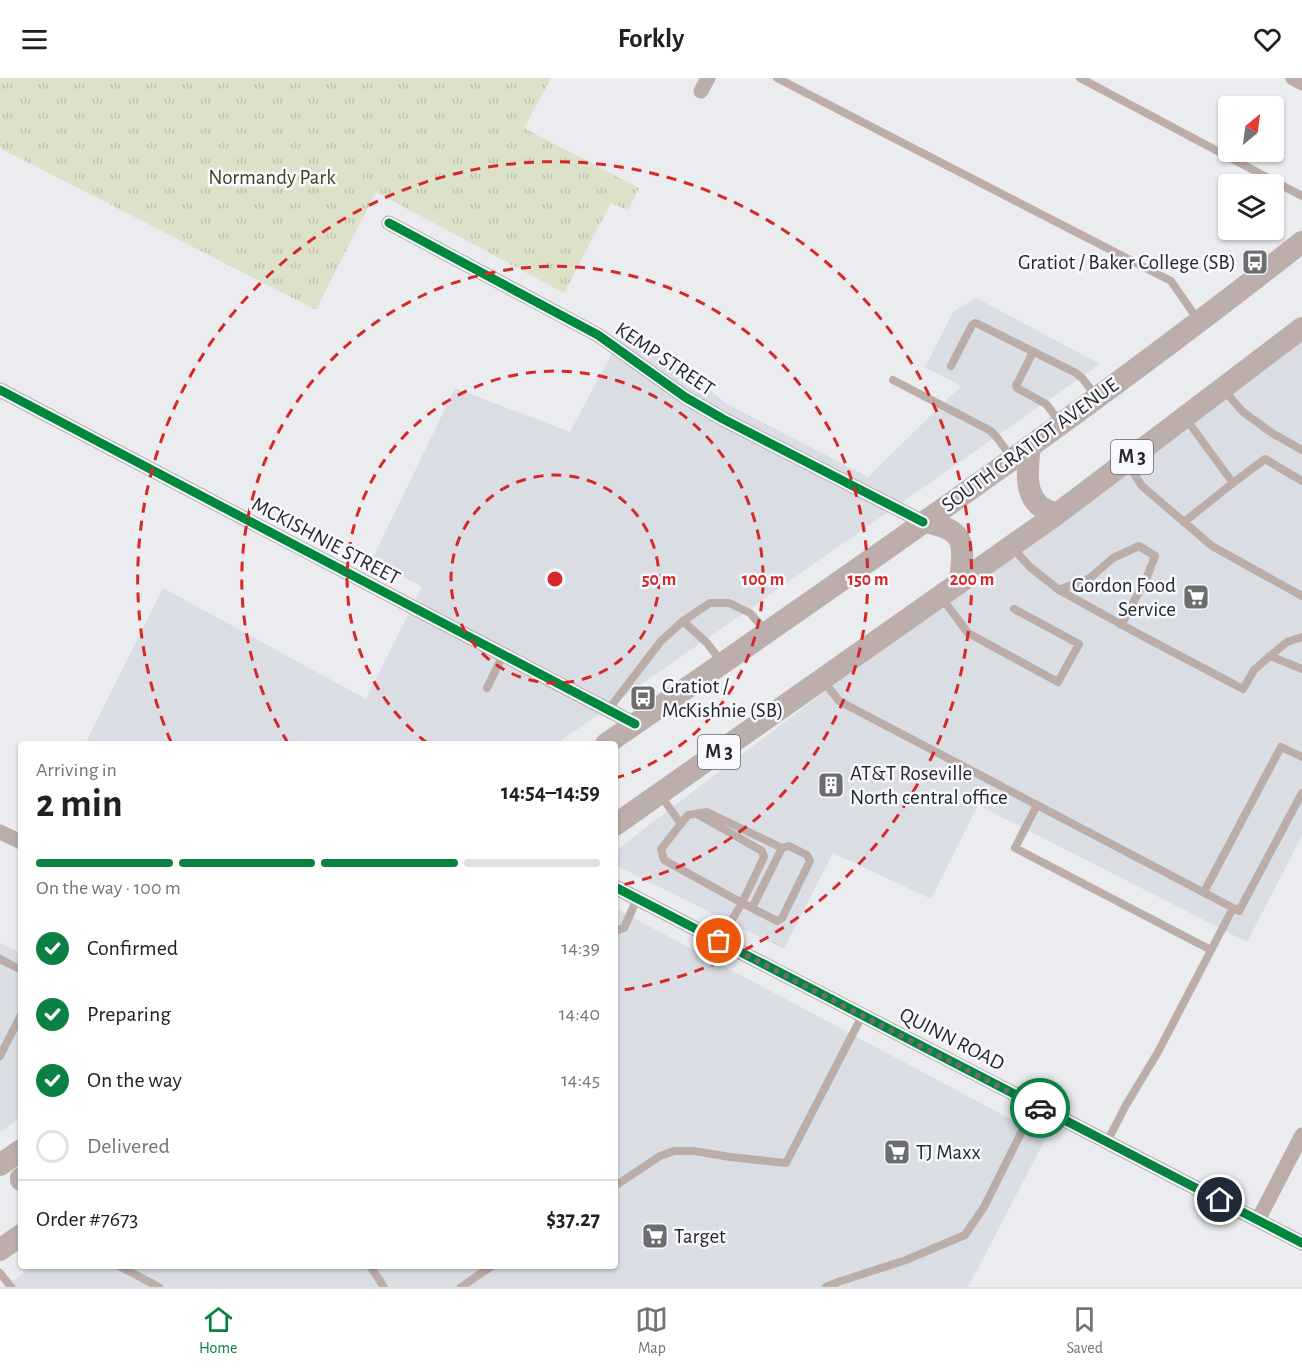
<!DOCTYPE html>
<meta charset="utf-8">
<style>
:root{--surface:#fff;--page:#f6f6f6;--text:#202124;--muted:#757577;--line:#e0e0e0;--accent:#0b8043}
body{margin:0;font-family:"Alegreya Sans",sans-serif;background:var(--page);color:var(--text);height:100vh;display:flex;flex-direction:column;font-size:22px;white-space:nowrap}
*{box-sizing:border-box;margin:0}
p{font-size:20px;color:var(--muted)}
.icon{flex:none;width:33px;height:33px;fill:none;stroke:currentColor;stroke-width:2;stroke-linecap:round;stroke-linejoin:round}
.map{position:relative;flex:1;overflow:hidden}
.panel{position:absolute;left:18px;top:663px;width:600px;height:528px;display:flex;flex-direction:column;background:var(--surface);border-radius:6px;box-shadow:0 2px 4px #0004}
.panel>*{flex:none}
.needle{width:39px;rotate:29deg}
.fabs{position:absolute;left:1218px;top:18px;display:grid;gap:12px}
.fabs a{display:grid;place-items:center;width:66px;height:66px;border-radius:6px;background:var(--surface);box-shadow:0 2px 4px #0004;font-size:30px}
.pin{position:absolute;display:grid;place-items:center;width:51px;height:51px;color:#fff;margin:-26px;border:3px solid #fff;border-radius:50%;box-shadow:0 2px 6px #0007}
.courier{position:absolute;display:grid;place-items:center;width:60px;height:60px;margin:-30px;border:4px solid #0b8043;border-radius:50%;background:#fff;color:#222;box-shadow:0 2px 8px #0007}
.summary em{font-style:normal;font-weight:600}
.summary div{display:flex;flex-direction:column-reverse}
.summary{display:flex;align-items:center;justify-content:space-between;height:102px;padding:0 18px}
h1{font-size:39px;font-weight:600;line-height:45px}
.bar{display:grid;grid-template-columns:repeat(4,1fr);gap:9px 6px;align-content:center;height:72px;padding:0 18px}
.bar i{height:8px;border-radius:4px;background:var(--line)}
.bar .active{background:var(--accent)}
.bar p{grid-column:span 4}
.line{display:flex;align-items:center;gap:15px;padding:0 18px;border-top:2px solid var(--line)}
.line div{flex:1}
ol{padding:0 18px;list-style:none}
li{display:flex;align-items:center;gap:18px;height:66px}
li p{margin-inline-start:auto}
li .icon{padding:6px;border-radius:50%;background:var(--accent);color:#fff;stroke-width:4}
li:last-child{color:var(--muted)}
li i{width:33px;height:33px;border:3px solid var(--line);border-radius:50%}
header{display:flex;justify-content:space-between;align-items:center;height:78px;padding:0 18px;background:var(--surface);font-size:27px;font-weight:600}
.tabs{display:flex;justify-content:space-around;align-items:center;height:84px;border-top:2px solid var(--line);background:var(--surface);font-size:16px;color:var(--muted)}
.tabs a{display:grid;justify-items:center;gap:3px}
.tabs .active{color:var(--accent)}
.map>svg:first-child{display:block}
</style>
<header><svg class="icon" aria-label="menu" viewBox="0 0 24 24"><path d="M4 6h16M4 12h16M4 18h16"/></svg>Forkly<svg class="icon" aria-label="heart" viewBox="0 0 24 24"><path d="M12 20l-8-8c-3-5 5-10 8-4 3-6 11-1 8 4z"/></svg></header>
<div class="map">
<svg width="1302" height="1209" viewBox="0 0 1302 1209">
<defs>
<pattern id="park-tufts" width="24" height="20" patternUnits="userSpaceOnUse" patternTransform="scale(1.5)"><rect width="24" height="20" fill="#dce2ca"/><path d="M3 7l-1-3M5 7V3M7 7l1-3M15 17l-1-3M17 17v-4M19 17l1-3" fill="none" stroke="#bdc2ae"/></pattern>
</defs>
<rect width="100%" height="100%" fill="#ebecef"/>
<!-- built -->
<path fill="#dbdde5" d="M976,220L1100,286L556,666H85L163,510L366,621L422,509L372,482L455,310L570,354L623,255L694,299L727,326L868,399L961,308L925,289L953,234Z
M1302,250V758L1247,864L978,727L931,821L833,775L784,871L615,787L619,770Z
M615,830L1046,1060L968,1209H4L34,1188H615Z
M0,865L21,875V1039L0,1054Z"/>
<!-- park -->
<path fill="url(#park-tufts)" d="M0,0H551L524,50L639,110L628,132L611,125L564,215L376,114L316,232L0,70Z"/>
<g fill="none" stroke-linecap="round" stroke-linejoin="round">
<!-- service -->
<path stroke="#bcada8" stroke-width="8" d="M777,0L1171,203L1198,242
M1080,0L1302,118
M1033,274L1018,304L1016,307L1017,310L1046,326L1060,344
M951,288L972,247L975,245L978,246L1076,295L1082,300L1096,318
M893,302L991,353L998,361L1011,379
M1223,311L1243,334L1272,355L1302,372
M1186,341L1233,405L1265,381L1302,403
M1127,385L1142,408L1212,468L1302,518
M1184,444L1233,405
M1012,469L1030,489L1059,512L1135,554L1243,611L1254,592L1270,578L1287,564L1302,559
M1059,512L1090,500L1113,480L1139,468L1155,478L1147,499L1121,547
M941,519L968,555L1058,604L1079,566L1014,531
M683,543L707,565L721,583
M1270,578L1302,591
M823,602L839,623L1239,833L1302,715
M487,610L503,577
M608,632L661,563L683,543L710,525H729L750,535L765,552
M661,718L681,746
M1037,727L1015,770L1211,872
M697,736L762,773L764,779L742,825L664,782L661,771L688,737L707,734L782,770
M1204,814L1281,669L1302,679
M615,853L624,850L637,821
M719,863L742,825L777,843L782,840L810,783L807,777L789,768L782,770L752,830
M0,881L21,892
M0,978L21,937
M1107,1064L1126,1027L1158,974L1233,830
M615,1108L660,1078L674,1073H694L730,1079L786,1085L862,938
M119,1188L159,1209
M370,1188L384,1209
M0,1195L11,1209
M461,1209L492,1188
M826,1209L838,1204L906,1182L965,1157L984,1129L1035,1027"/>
<!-- minor -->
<path stroke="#bcada8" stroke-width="15" d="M1293,0L1302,5
M701,13L708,0
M389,145L598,257L685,319L723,341L923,444
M0,312L635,646
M0,754L21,764
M615,809L1302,1165
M1258,1142L1302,1057"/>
<!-- primary -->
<path stroke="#bcaeab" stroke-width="22" d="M1030,368C1028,388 1022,418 1044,431C1048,433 1053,434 1057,436
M923,444C967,451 964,465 960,504
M606,666C841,503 1077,341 1302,164
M615,747L1057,436L1302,250
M0,1087L21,1072
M21,1100V1102
M0,1172L21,1157"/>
<defs>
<path id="cycleway" d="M389,145L598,257L685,319L723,341L923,444
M0,312L635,646
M615,809L1302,1165"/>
</defs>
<!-- cycleway casing -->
<use href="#cycleway" stroke="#f7f9ff" stroke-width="13"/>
<!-- cycleway -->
<use href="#cycleway" stroke="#00873e" stroke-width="9"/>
</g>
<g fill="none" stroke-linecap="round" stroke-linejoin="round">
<!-- done -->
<path stroke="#6c6d6f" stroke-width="6" stroke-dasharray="0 10.8" d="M719,863L1040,1030"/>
<!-- route -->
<path stroke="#0b8043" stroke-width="8" d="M1040,1030L1220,1122"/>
</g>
<!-- distance rings -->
<g fill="none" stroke="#d62828" stroke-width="3" stroke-dasharray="10 8">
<circle cx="555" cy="501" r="104"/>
<path d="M427 665A208 208 0 1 1 616 700"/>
<path d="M288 665A313 313 0 1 1 617 808"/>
<path d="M171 664A417 417 0 1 1 617 913"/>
</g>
<!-- icons -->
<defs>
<symbol id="bus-square" viewBox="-11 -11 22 22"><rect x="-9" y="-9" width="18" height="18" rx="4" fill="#6c6d6f" stroke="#f7f9ff"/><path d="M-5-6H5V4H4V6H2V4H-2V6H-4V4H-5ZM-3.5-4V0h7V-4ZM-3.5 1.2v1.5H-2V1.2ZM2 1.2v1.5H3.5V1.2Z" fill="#fff"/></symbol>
<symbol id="supermarket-square" viewBox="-11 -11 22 22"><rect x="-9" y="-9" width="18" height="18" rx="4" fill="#6c6d6f" stroke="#f7f9ff"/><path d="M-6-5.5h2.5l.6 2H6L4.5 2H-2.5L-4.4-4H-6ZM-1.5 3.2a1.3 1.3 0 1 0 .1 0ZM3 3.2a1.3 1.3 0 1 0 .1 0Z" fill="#fff"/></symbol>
<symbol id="building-square" viewBox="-11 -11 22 22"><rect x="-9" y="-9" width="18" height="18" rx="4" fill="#6c6d6f" stroke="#f7f9ff"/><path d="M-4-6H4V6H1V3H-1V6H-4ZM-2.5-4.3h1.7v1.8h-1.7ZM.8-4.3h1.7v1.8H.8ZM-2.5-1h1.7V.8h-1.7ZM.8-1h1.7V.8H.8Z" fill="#fff"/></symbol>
</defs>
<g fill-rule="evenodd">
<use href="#bus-square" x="1240" y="169" width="30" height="30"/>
<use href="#supermarket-square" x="1181" y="504" width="30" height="30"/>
<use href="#bus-square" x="628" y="605" width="30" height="30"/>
<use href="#building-square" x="816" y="692" width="30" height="30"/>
<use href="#supermarket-square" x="882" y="1059" width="30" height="30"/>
<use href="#supermarket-square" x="640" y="1143" width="30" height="30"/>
</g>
<g text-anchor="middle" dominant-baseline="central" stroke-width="5" stroke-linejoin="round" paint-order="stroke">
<!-- shield labels -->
<g fill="#f7f9ff" stroke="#66676a" stroke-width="1.5">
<rect x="1111" y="362" width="42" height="34" rx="4.5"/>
<rect x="698" y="657" width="42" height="34" rx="4.5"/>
</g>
<g font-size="20" font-weight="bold" fill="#28282a">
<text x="1132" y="379">M 3</text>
<text x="719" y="674">M 3</text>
</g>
<!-- park labels -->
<g font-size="21" fill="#3e4515" stroke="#f7f9ff">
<text x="272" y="99">Normandy Park</text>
</g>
<!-- poi labels -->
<g font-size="21" fill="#28282a" stroke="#f7f9ff" text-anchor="start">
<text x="1236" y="184" text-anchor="end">Gratiot / Baker College (SB)</text>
<text x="1176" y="507" text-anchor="end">Gordon Food<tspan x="1176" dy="24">Service</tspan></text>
<text x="662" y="608">Gratiot /<tspan x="662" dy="24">McKishnie (SB)</tspan></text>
<text x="850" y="695">AT&amp;T Roseville<tspan x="850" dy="24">North central office</tspan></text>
<text x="916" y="1074">TJ Maxx</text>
<text x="674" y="1158">Target</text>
</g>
<!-- street labels -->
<g font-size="21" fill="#28282a" stroke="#f7f9ff">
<text transform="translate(665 281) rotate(34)">KEMP STREET</text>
<text transform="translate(1030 367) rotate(-36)">SOUTH GRATIOT AVENUE</text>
<text transform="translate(326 463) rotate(28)">MCKISHNIE STREET</text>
<text transform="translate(952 961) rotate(27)">QUINN ROAD</text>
</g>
</g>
<circle cx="555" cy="501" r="9" fill="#d62828" stroke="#f7f9ff" stroke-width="3"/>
<g font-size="18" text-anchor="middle" font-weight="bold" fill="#d62828" stroke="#f7f9ff" stroke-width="5" stroke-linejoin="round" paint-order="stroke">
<text x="659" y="507">50 m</text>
<text x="763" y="507">100 m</text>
<text x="868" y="507">150 m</text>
<text x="972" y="507">200 m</text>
</g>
</svg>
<div class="fabs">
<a><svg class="needle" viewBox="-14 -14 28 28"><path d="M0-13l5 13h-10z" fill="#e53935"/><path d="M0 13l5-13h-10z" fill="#757577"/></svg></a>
<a><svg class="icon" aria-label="layers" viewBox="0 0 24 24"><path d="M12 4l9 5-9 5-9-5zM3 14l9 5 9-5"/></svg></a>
</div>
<div class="pin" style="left:719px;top:863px;background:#ea580c"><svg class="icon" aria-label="bag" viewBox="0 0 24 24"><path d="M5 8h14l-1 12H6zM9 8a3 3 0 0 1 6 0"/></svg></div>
<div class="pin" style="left:1220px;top:1122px;background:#1f2937"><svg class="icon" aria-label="home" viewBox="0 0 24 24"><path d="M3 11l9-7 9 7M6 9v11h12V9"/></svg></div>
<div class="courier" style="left:1040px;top:1030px"><svg class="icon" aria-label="car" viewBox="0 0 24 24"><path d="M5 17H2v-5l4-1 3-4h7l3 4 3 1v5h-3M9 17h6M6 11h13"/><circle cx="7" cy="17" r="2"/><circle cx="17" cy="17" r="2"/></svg></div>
<section class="panel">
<div class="summary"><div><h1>2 min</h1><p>Arriving in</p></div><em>14:54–14:59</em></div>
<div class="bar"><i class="active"></i><i class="active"></i><i class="active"></i><i></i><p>On the way · 100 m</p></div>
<ol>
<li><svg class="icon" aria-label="check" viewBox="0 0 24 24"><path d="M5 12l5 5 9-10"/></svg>Confirmed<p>14:39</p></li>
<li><svg class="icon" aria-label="check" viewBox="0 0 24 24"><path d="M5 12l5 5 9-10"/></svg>Preparing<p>14:40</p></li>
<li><svg class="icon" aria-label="check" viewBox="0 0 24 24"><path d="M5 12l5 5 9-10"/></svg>On the way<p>14:45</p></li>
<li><i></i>Delivered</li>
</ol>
<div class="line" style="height:78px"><div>Order #7673</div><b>$37.27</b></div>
</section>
</div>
<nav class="tabs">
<a class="active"><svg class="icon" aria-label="home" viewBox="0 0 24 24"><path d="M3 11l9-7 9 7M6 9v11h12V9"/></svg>Home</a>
<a><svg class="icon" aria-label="map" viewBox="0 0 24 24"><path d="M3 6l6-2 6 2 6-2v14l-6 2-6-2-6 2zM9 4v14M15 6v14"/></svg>Map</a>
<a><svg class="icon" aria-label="saved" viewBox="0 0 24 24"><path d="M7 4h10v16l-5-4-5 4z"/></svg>Saved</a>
</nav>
